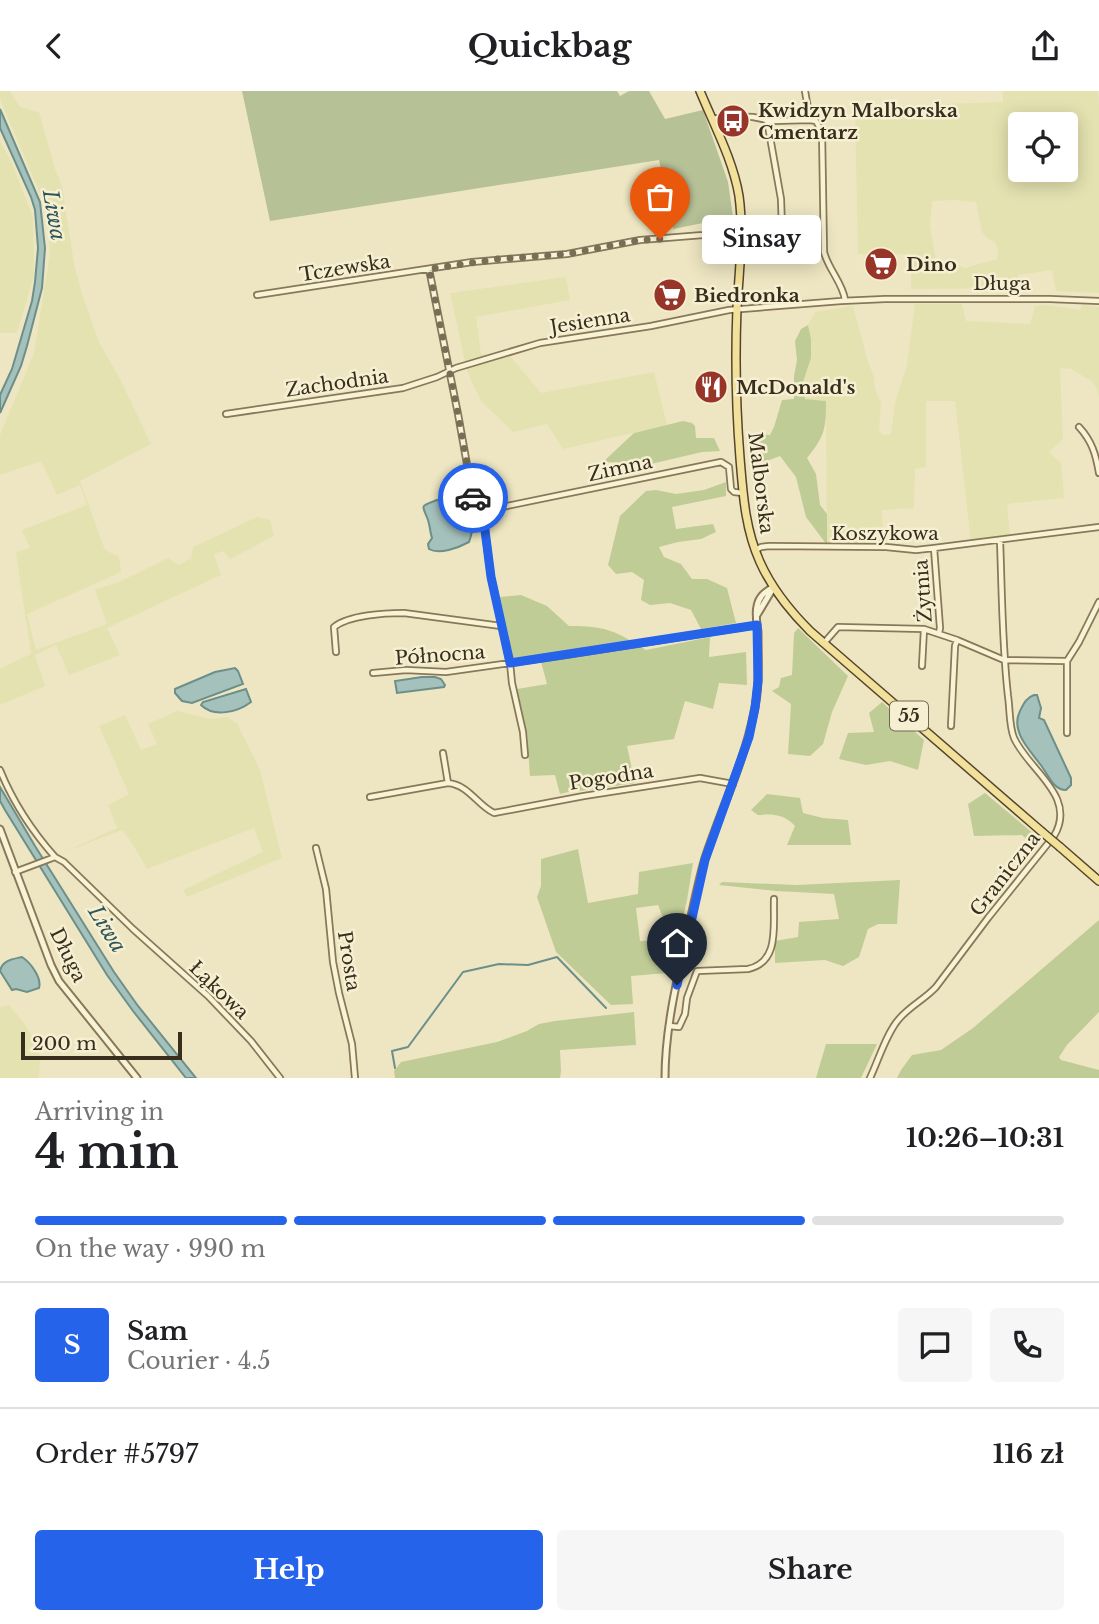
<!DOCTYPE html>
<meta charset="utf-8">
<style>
:root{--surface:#fff;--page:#f6f6f6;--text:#202124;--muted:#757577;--line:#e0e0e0;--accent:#2563eb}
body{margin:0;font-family:"Libre Baskerville",serif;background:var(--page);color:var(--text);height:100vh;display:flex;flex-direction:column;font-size:26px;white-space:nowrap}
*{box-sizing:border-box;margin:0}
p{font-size:23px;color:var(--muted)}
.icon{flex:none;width:38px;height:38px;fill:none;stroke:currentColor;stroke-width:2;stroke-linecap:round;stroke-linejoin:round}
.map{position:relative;height:987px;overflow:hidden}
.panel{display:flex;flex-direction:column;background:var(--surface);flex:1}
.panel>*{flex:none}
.fabs{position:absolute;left:1008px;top:21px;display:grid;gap:14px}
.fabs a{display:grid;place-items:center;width:70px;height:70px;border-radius:7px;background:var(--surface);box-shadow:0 4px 18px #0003;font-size:35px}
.scale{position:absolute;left:21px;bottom:18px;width:161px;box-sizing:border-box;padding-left:7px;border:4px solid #382e1e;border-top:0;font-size:19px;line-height:24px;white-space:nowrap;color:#382e1e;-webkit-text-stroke:5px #f6efd2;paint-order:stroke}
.pin{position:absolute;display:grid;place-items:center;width:60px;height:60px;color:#fff;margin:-72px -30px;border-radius:50% 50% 50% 0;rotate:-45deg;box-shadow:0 0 7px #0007}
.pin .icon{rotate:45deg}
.courier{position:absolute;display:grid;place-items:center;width:70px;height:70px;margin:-35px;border:5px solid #2563eb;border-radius:50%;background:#fff;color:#222;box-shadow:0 2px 9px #0007}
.bubble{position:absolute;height:49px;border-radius:7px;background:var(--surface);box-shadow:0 4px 18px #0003;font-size:23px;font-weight:700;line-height:49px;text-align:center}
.headline em{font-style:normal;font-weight:700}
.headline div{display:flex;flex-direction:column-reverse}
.headline{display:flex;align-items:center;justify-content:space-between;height:119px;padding:0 35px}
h1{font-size:46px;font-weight:700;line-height:52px}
.bar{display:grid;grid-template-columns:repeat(4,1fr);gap:10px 7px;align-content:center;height:84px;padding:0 35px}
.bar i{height:9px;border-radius:5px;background:var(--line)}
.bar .current{background:var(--accent)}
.bar p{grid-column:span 4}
.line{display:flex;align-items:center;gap:18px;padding:0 35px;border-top:2px solid var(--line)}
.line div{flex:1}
.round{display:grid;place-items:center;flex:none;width:74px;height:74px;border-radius:7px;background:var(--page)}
.button{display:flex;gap:14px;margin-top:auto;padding:14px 35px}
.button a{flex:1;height:80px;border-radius:7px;background:var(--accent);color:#fff;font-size:28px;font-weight:700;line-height:80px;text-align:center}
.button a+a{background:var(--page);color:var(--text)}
header{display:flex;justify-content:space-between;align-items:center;height:91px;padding:0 35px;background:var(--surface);font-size:32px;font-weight:700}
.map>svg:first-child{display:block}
</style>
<header><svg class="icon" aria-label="back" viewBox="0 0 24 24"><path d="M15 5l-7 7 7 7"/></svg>Quickbag<svg class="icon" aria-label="share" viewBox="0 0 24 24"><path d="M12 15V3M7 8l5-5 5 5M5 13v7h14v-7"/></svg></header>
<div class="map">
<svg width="1099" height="987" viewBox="0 0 1099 987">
<rect width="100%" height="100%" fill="#eee6c2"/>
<!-- farmland -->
<path fill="#e4e2b0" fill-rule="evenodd" d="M0,0H10L20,16L39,21L55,78L62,95L74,173L82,203L99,251L120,288L151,353L80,390L105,459L119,466L121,481L27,523L36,559L107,533L95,499L121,490L168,467L179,474L191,467L193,456L257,426L270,429L274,445L230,468L223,460L214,463L221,484L107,537L120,564L69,584L56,554L35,564L45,595L0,614V578L31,563L16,461L30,457L22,439L87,414L80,394L57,404L41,370L0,384V344L34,262L50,163L46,117L0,8Z
M1003,0H1098L1099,15V202L1056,200L1052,179L1018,184L1019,197L911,198V163H858L855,20L857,16L1003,11ZM1020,33H1066V79H1020ZM955,109L976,111L982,141L987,147L995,151L998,158L997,168L965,177L956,173L937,175L930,135L932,110Z
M0,50L12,72L33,126L34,185L17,242H0Z
M566,186L570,209L476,226L481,263L510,265L541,302L654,281L667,334L563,358L547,333L513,341L481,310L467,280L450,202Z
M915,213H962L966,230L1030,233L1035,215L1047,214L1080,219L1082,214L1099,216V305L1095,294L1090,289L1071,278L1060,277L1063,348L1049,361L1061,372L1064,407L1007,413L1010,445L971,450L955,310H926V376L915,378L914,417L882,419L883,454H827L826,310L805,308L803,291L811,267V248L808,234L815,221L853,215L868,271L874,286L875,298L881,312L879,339L882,344L891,343L895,312L907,274Z
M177,620L211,628L227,626L237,632L260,679L282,767L187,806L183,799L263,761L254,737L147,778L130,749L122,739L62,762L117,737L108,714L129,703L99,635L125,624L141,659L157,653L148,633Z
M9,914L24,932L38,955L40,968L39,987H0V916Z"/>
<!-- green -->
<path fill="#c0cc96" d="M808,234L811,248V267L803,291L805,308L826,310C826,337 825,345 807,367L816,383L820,414L827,423V454L806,426L796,386L780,365L764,371C749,364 747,358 746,342L770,344L774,336L782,309L794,308V285L797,269L795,250L801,238Z
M683,330L692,332L695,335L696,347H714L720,360L702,361L651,373L603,371L634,342Z
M726,391V405L672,416L676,438L713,433L716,441L701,448L678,451L659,456L664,466L681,473L692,488H707L727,497L736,532L701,538L691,519L670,512L650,514L641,509L644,489L632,481L616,483L608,474L620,425L646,400L656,399L676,403L704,399Z
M521,504L547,515L569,535C606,535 616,540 646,559L710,546L709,566L746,561L747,594L719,592L713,618L685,610L674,648L627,655L635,692L579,700L577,694L572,695V700L560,703L555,684L530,685L527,642L517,598L547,593L540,567L514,570L500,506Z
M798,537L848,585L832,621L823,653L810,665L788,663L791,613L772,600L779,596L781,587L792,584L794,542Z
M882,611L924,649L918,679L890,670L866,674L839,668L848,642L874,641L869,622Z
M985,702L1041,749L1036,757L1022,744L974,745L968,713Z
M767,703L800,707L803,722L823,727L848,729L851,754H787L795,735C784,723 773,723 758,724L751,719Z
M578,758L588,812L638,803L639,781L693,772L687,809L680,839L667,837L658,814L636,817L640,850L656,849L654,870L667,882L631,885L633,913L611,914L556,861L537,806L541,795V768Z
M900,789L897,833H878L868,838L859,866L843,875L825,869L775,872V850L798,846L799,831L839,828L834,803L776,800L719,794L722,791L796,794Z
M1099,829V921L1067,954L1059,966L1061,969L1099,979V987H897L901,979L912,964L941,959L973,937Z
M634,921L636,954L560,959L561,980L560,987H395L394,980L401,971L497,951L527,940L539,933L555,930Z
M826,953H877L861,987H816Z"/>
<!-- cemetery -->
<path fill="#b7c196" d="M242,0H617L620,5L629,0H649L665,28L703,19L728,91L733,126L673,138L659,69L270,130Z"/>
<!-- water -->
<path fill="#a5c1bc" stroke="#6c8f8a" stroke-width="2" d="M0,18L40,111L45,157L42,197L27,255L21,275L0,322V304L12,278L32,210L35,191L38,157L35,119L31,106L0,37Z
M437,409C465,410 479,424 469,451C458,457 439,464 429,458L428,453L432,447C430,441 430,435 428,429C422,413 419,416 437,409Z
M235,577L238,580L243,593L192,612L182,610L175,602V598L215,581Z
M422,586H435L441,588L445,594L444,596L397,602L395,590Z
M246,598L251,611C238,621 214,627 201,614L203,611Z
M1034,604H1037L1041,617L1039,627L1044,629L1071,687V694L1066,699C1053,699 1048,683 1040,673C1029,658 1010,640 1020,620C1024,612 1026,607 1034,604Z
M0,696L35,755L114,881L138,915L196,987H186L133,920L107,884L5,719L0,710Z
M22,866C31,872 42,887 39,897L27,901L16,898L12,899L0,880C2,869 13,868 22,866Z"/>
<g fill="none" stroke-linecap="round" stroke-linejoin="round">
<!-- stream -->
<path stroke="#6c8f8a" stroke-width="2" d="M395,977L392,960L408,956L463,881L499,873L528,874L557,866L606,917"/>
<defs>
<path id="minor" d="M805,0L810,29
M713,28L728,25L753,26L772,30L810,29L816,30L822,41L824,161C828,178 843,192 845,209
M767,29L781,108L783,169
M429,178L458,323L473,407L482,416L491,486L510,572L512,592L523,641L525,664
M257,204L472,171L567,163L640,149L703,144L724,139L725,136
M226,323L403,297L437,286L456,277L540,252L651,235L729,219L841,210L885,208H1050L1099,210
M1079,336C1092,350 1096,364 1099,382
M482,416L497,417L721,371L729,376L731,398L734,401L743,402
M934,457L940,537L939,542
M756,459L761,456L769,455L886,456L916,459L934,457L1099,436
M824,552L838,536L924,538L957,549L1004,569L1067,570
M336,561L334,536C349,524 385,522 404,522L501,535
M922,575L924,538
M373,582L406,579L446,581L566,564L757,534
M951,635L955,555L957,549
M1067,642V570L1079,551L1099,511
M443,662L448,692C469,694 477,714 494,722L584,705L700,687L733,693
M0,679C13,711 32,740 55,766
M370,706L448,692
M316,757L326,798L333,871L339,902L352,953L355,987
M15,781L55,766L64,771L133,838L208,905L251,950L280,987
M669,935L679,936L685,923L687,907L697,880L748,878C780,871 773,835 774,808
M870,987C878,970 887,941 899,928C910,915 925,908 936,896L988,827L1054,745C1078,705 1028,679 1014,647C1009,635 1010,618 1008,605C1002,553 1002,501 1000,449"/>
<path id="tertiary" d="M757,524L772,499
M0,738L51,874L59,890L137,987
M665,987C665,938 677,888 688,840C693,816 698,791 705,767C721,718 744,672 754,621C760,595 758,568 758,541C757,533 755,523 757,515C759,505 765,501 773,496"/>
<path id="primary" d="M700,0C714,34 733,69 739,105C744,142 739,181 737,217C735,267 736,317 740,367C743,403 745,438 760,471C772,498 789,519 810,540L1041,740
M1060,756L1099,790"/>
</defs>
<!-- minor casing -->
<use href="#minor" stroke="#887859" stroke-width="8"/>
<!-- tertiary casing -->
<use href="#tertiary" stroke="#887859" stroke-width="9"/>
<!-- primary casing -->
<use href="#primary" stroke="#56452e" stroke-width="10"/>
<!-- minor -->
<use href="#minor" stroke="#f9f3d6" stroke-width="4.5"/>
<!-- tertiary -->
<use href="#tertiary" stroke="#f9f3d6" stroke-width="5"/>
<!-- primary -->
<use href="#primary" stroke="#f2e19a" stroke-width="7"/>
<defs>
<path id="primary-bridge" d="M1041,740L1060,756"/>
</defs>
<!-- primary-bridge casing -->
<use href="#primary-bridge" stroke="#56452e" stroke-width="10" stroke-linecap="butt"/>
<!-- primary-bridge -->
<use href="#primary-bridge" stroke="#f2e19a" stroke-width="7"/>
</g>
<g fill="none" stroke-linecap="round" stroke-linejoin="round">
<!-- done -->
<path stroke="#786e57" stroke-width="7" stroke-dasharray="0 12.6" d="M473,407L458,323L429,178L498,168L567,163L640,149L660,148"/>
<!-- route -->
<path stroke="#2563eb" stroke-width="9" d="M473,407L482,416L491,486L510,572L757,534L758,590L755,617L749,646L705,769L677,894"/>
</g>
<!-- icons -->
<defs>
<symbol id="bus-disc" viewBox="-11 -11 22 22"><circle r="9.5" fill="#983529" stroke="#f6efd2"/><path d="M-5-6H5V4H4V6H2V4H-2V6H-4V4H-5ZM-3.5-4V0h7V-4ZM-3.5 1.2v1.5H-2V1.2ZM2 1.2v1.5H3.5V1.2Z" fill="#fff"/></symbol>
<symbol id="supermarket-disc" viewBox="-11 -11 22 22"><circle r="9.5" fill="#983529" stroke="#f6efd2"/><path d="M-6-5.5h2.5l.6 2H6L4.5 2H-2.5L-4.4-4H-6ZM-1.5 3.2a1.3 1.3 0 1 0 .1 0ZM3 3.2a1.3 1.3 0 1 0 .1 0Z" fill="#fff"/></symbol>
<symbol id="restaurant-disc" viewBox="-11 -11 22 22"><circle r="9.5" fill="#983529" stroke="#f6efd2"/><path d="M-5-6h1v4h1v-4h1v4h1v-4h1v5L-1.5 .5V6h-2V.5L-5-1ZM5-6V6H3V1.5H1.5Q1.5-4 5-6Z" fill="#fff"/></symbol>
</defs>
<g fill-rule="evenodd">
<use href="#bus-disc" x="714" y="11" width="38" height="38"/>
<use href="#supermarket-disc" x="862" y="154" width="38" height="38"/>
<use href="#supermarket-disc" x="651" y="185" width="38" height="38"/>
<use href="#restaurant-disc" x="692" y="277" width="38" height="38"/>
</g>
<g text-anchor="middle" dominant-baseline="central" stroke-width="5" stroke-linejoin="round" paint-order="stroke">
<!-- shield labels -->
<rect fill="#f6efd2" stroke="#716854" stroke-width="2" x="890" y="610.5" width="38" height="29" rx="5"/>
<g font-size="18" font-weight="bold" fill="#382e1e">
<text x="909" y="625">55</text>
</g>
<!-- poi labels -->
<g font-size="19" font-weight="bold" fill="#382e1e" stroke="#f6efd2" text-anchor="start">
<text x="758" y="19">Kwidzyn Malborska<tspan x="758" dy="22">Cmentarz</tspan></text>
<text x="906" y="173">Dino</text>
<text x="694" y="204">Biedronka</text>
<text x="736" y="296">McDonald's</text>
</g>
<!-- street labels -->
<g font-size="19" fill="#382e1e" stroke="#f6efd2">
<text transform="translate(345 177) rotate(-9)">Tczewska</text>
<text x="1002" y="192">Długa</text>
<text transform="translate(590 230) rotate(-9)">Jesienna</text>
<text transform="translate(337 292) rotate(-8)">Zachodnia</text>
<text transform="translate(620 377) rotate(-12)">Zimna</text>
<text transform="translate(761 392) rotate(83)">Malborska</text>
<text x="885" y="442">Koszykowa</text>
<text transform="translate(923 500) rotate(-94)">Żytnia</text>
<text transform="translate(440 564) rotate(-4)">Północna</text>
<text transform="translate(611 686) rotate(-9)">Pogodna</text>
<text transform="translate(1005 783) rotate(-52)">Graniczna</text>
<text transform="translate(68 864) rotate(64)">Długa</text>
<text transform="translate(349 870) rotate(81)">Prosta</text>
<text transform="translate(219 899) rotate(44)">Łąkowa</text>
</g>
<!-- water labels -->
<g font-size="21" font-style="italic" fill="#2d5658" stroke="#f6efd2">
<text transform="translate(54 124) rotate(80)">Liwa</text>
<text transform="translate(107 838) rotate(58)">Liwa</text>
</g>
</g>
</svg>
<div class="fabs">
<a><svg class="icon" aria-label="locate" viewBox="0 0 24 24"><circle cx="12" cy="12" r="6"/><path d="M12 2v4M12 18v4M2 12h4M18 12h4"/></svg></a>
</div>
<div class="scale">200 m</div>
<div class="pin" style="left:660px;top:148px;background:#ea580c"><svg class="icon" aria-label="bag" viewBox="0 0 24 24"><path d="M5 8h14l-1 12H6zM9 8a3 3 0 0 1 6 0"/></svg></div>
<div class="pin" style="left:677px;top:894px;background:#1f2937"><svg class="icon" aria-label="home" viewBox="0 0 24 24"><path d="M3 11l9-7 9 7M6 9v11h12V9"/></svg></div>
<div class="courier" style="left:473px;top:407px"><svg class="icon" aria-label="car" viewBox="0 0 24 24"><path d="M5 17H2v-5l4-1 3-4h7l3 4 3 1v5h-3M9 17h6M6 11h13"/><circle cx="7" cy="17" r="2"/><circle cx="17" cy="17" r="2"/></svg></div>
<div class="bubble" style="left:702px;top:124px;width:119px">Sinsay</div>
</div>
<section class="panel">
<div class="headline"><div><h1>4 min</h1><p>Arriving in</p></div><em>10:26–10:31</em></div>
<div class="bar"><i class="current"></i><i class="current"></i><i class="current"></i><i></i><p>On the way · 990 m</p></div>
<div class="line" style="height:126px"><b class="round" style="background:var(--accent);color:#fff">S</b><div><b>Sam</b><p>Courier · 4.5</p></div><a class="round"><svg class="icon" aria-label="chat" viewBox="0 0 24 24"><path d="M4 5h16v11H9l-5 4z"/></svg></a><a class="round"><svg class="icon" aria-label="phone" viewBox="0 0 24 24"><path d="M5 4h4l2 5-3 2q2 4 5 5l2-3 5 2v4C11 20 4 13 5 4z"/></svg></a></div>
<div class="line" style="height:91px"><div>Order #5797</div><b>116 zł</b></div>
<div class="button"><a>Help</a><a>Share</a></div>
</section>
